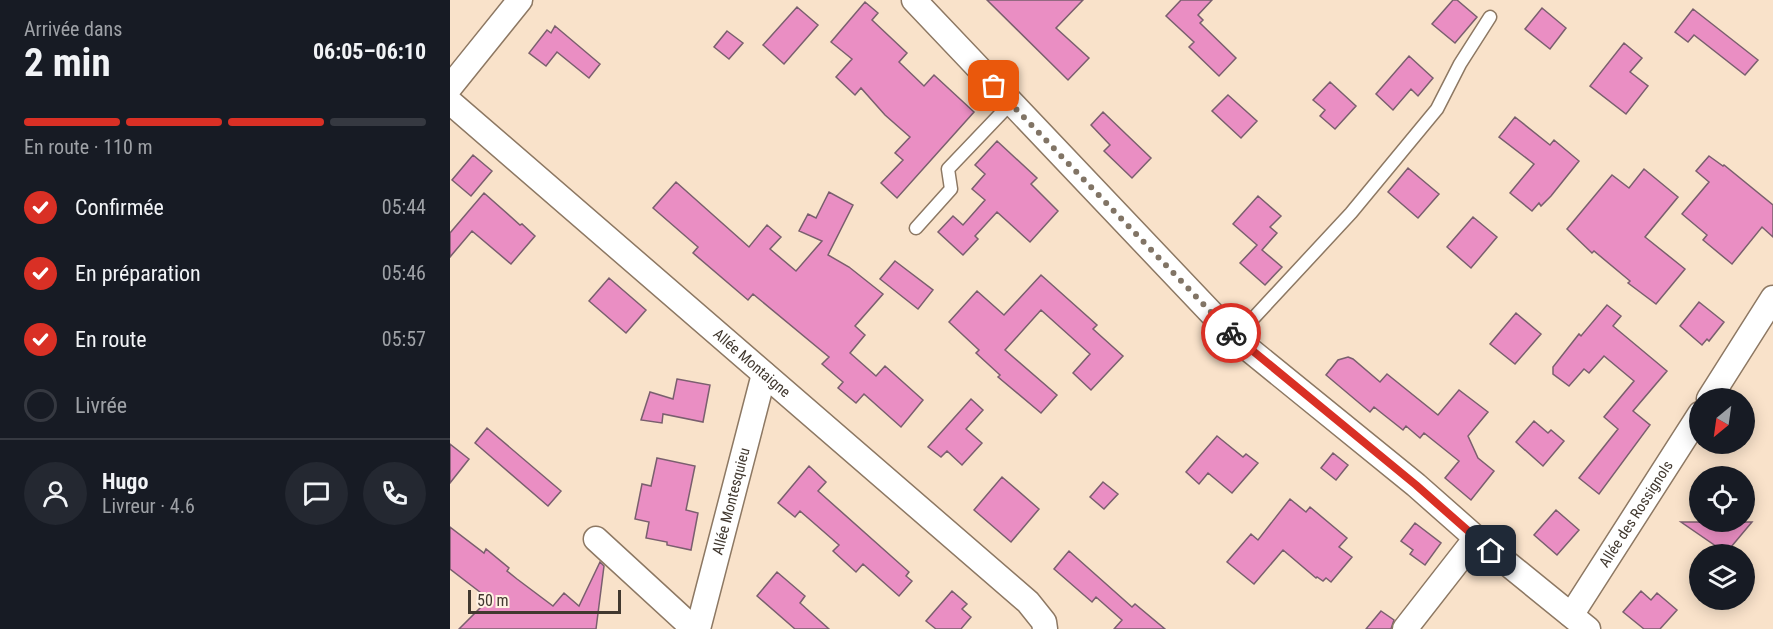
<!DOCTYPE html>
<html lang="fr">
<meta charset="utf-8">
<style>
:root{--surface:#171b24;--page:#242831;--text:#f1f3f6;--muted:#9ea1a6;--line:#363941;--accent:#d93025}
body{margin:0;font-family:"Roboto Condensed",sans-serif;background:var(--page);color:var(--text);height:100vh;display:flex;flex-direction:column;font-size:22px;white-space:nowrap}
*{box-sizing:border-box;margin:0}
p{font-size:20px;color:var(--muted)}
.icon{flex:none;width:33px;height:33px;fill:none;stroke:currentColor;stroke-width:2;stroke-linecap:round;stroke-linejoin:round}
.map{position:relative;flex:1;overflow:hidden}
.side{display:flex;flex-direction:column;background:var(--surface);width:450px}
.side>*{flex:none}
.needle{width:39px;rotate:209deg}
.controls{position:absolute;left:1239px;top:388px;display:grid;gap:12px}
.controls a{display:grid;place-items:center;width:66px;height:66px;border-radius:50%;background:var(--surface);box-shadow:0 3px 15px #0003;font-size:30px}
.scale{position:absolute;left:18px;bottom:15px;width:153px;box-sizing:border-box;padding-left:6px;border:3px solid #41382f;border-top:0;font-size:16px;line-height:21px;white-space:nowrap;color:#41382f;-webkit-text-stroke:4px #fff1e3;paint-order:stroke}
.pin{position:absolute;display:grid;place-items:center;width:51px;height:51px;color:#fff;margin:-26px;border-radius:12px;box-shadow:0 3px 9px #0006}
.courier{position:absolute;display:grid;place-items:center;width:60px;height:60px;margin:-30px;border:4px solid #d93025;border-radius:50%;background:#fff;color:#222;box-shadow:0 2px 8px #0007}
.overview em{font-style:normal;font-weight:700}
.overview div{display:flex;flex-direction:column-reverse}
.overview{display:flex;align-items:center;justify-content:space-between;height:102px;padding:0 24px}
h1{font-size:39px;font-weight:700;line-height:45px}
.bar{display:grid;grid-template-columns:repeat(4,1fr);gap:9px 6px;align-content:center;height:72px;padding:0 24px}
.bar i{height:8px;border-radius:4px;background:var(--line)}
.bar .active{background:var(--accent)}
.bar p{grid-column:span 4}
.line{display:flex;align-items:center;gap:15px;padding:0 24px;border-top:2px solid var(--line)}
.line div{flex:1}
.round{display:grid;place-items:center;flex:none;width:63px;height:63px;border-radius:32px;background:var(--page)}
ol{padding:0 24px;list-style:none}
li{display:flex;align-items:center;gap:18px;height:66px}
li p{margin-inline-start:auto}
li .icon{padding:6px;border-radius:50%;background:var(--accent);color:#fff;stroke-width:4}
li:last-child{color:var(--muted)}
li i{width:33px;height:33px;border:3px solid var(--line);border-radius:50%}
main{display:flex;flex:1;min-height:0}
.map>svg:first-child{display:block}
</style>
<main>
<section class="side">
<div class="overview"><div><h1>2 min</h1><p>Arrivée dans</p></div><em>06:05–06:10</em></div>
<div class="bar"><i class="active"></i><i class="active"></i><i class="active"></i><i></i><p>En route · 110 m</p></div>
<ol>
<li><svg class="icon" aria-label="check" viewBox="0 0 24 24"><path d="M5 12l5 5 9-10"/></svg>Confirmée<p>05:44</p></li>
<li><svg class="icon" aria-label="check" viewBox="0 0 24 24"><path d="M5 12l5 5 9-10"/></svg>En préparation<p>05:46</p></li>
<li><svg class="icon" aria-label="check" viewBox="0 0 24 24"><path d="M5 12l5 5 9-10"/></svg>En route<p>05:57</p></li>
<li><i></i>Livrée</li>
</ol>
<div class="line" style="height:108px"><a class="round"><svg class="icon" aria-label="person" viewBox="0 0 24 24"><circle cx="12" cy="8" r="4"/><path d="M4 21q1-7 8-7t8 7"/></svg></a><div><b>Hugo</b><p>Livreur · 4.6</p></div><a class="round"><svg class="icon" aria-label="chat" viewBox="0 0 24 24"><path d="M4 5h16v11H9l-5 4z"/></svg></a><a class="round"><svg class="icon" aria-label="phone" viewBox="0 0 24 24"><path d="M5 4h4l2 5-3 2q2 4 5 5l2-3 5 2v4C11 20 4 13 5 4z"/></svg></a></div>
</section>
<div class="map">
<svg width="1323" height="629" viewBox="0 0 1323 629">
<rect width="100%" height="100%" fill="#f9e2ca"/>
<!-- building -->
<path fill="#ea8ec3" stroke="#7a5f6e" stroke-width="1.5" d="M537,0H633L606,28L639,58L618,80Z
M731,0H762L748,15L753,20L750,23L786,58L769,76L739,47L744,42L716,16Z
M1003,0H1007L1027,17L1005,43L982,24Z
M415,2L428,13L422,20L457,53L449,62L474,86L484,75L524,112L447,198L431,183L453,160L445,153L460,137L435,115L411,88L405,95L386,77L402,59L381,42Z
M347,7L368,25L334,64L313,45Z
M1092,8L1116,28L1100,49L1075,29Z
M1243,9L1308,60L1295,75L1244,35L1238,42L1225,32Z
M105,26L150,64L139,78L107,52L96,66L79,53L97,30L101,33Z
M277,31L293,43L279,59L264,47Z
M1174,43L1192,58L1180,72L1198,86L1176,114L1140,86Z
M959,56L983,78L968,96L961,89L943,110L926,94Z
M880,82L906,106L885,129L870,116L875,110L863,100Z
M778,95L807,121L791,138L762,111Z
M653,112L701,158L682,178L654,151L660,145L641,125Z
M1065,117L1100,145L1104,140L1129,161L1101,196L1091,206L1089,203L1082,211L1060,193L1084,164L1049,137Z
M547,141L587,178L581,184L608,211L580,242L547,212L525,236L528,239L513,255L488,232L503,216L513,225L535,200L522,189L535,174L525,165Z
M23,155L42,171L21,196L2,180Z
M1259,156L1273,166L1274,165L1323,205V237L1312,227L1282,264L1253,240L1257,235L1232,214L1259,182L1246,171Z
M958,168L989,194L968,218L938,192Z
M1194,169L1228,197L1195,237L1235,269L1206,304L1178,283L1180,281L1144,251L1142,253L1117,229L1162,175L1179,188Z
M226,182L299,247L317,225L331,237L320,249L346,271L372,241L349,231L358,214L366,218L379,192L403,205L378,255L399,267L433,294L405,326L415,335L400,353L426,376L435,366L473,400L451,427L414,394L406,403L388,388L393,382L372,364L379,357L303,294L298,300L243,253L248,247L203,208Z
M34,193L70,225L72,224L85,236L61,264L22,231L0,257V233Z
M808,196L831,216L820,227L827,233L812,250L832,267L815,285L790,263L807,245L783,224Z
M1023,217L1047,237L1021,268L997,247Z
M445,261L483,290L468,309L430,279Z
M591,275L647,325L643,329L673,356L641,390L623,373L640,354L591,310L555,350L607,395L591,413L548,377L550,375L526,353L529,350L499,322L527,291L554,315Z
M159,278L196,310L176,333L139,301Z
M1249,302L1274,322L1259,341L1257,339L1252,345L1230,326Z
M1157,305L1171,316L1163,326L1217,371L1183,411L1200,425L1149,494L1129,478L1168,429L1154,417L1184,381L1154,356L1139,373L1134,369L1119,386L1103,374V367L1129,334L1131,336Z
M1066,313L1091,334L1065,364L1040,344Z
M898,357L903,359L930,382L937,374L988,415L1009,390L1038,412L1018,436L1028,458L1044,471L1021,500L995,478L1009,461L974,433L970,438L956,426L953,430L924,407L920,412L876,375L888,360Z
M227,379L260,385L253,422L213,414L212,423L191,420L200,392L223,399Z
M521,399L533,410L516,429L532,443L512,465L497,451L491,457L478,447Z
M1084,421L1098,433L1101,430L1114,441L1093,466L1066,442Z
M37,428L111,491L98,506L25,443Z
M767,436L793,457L796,454L808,463L782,493L758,473L749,484L736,472Z
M0,444L19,459L0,483Z
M883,453L898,465L886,480L871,468Z
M207,458L245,466L236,510L248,513L241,550L217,545V542L196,538L199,522L185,519L192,484L201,486Z
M359,466L376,482L368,491L459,572L456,576L462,581L449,596L413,564L406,572L383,551L389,545L350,511L345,517L328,503Z
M552,477L589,509L561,542L524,510Z
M653,482L668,494L654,509L640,497Z
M840,499L856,512L860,507L897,538L889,547L902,557L881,582L876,578L873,581L867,577L866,578L833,550L804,584L777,562L801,534L808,540Z
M1106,510L1129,530L1107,555L1084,535Z
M1231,522H1302L1276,553Z
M965,523L991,543L975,565L960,554L963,550L951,541Z
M0,527L34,553L36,549L59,568L57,571L67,579L103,606L114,593L129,606L150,562L154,566L146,629H9L39,599L0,569Z
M619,551L682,607L685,604L715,629H664L672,620L646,597L642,602L604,569Z
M327,572L355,596L350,603L379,629H345L307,596Z
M502,591L517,604L512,609L521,617L511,629H486L476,621Z
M1191,591L1201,600L1207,593L1227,610L1210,629H1194L1173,612Z
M931,611L944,620L941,629H916Z"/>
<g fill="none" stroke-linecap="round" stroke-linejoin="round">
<defs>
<path id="lane" d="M466,228L501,189L498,169L561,103
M785,338L901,213L987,109L1010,64L1040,17"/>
<g id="street">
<path d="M464,0L785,338L966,485L1026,538L1138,629"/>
<path d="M0,87L70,0"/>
<path id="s1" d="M0,102L578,602L594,622L595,629"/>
<path d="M1259,399L1323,298"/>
<path d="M146,539L244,629"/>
<path id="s2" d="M1120,614L1127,606L1250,414"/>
<path id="s3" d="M248,629L314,374"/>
<path d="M955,629L1026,538"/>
</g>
</defs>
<!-- lane casing -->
<use href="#lane" stroke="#8d7863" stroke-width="15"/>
<!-- street casing -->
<use href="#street" stroke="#8d7863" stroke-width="27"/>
<!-- lane -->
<use href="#lane" stroke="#fff" stroke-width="12"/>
<!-- street -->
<use href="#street" stroke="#fff" stroke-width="24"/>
</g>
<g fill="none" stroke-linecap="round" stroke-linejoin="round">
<!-- done -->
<path stroke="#817465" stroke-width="6" stroke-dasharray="0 10.8" d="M544,86L781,333"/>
<!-- route -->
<path stroke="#d93025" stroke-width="8" d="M781,333L966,485L1041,551"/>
</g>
<g text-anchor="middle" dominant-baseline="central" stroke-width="4.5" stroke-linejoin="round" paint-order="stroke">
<!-- street labels -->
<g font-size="15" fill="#41382f" stroke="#fff1e3">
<text stroke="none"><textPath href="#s1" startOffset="399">Allée Montaigne</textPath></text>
<text stroke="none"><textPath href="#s3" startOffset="132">Allée Montesquieu</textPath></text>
<text stroke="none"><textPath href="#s2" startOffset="120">Allée des Rossignols</textPath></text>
</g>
</g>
</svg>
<div class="controls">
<a><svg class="needle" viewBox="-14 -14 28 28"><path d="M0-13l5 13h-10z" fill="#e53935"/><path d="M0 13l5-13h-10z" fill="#9ea1a6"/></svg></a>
<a><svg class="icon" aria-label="locate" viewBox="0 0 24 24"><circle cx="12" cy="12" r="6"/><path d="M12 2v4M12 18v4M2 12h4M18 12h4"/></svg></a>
<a><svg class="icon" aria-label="layers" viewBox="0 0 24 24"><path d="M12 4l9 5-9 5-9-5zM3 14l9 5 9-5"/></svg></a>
</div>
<div class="scale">50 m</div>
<div class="pin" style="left:544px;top:86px;background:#ea580c"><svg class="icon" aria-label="bag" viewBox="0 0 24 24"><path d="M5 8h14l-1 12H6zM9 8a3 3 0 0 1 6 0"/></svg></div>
<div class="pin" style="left:1041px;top:551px;background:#1f2937"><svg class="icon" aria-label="home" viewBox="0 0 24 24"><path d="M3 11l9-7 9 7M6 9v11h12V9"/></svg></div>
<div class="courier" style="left:781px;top:333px"><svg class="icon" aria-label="bike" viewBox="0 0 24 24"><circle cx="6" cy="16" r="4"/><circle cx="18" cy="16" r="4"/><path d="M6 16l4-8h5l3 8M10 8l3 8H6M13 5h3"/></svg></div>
</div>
</main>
